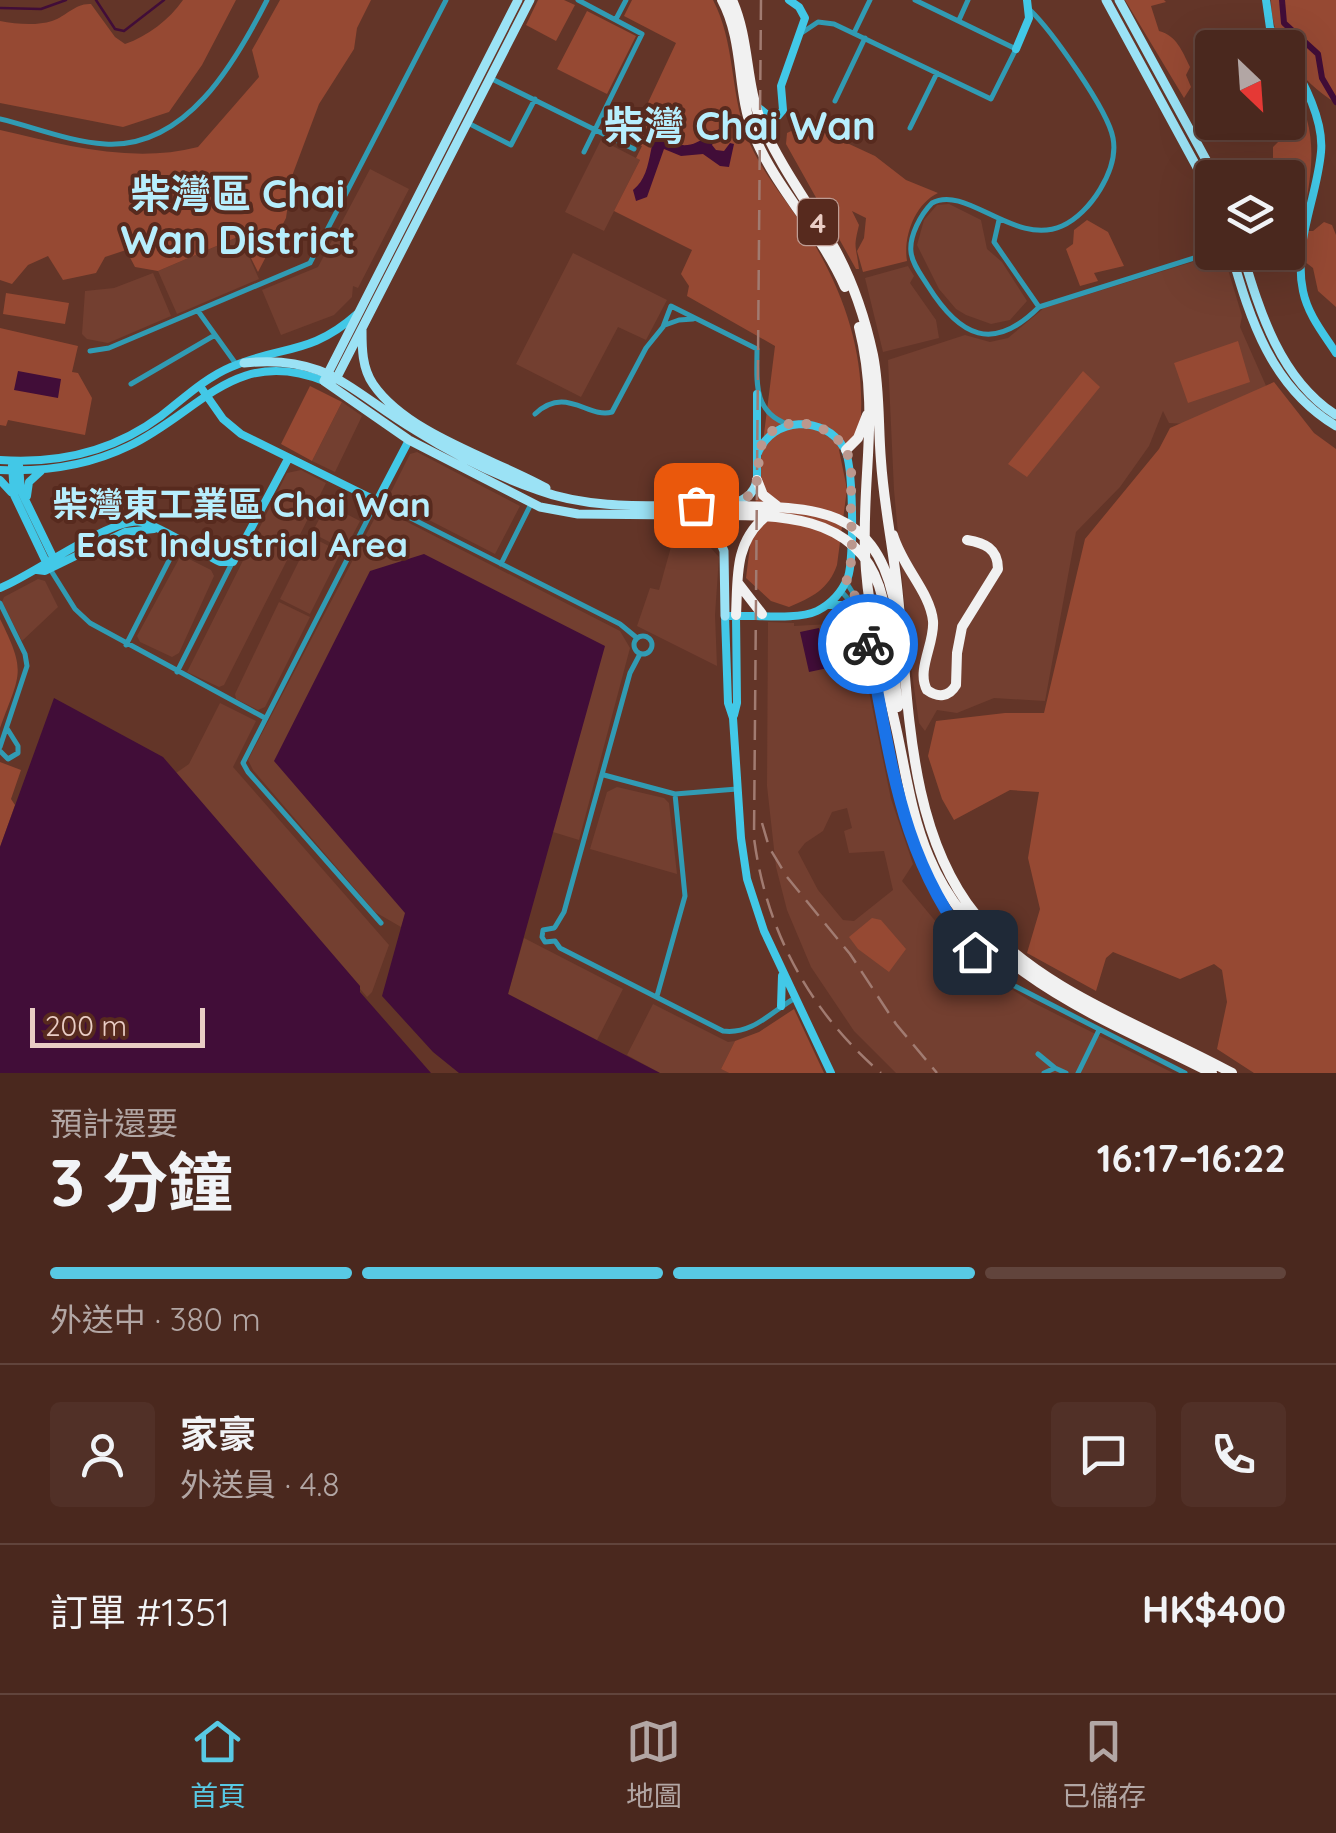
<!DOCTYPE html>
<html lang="zh-TW">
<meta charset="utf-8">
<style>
:root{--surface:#4a281e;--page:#513027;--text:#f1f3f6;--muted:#b2a6a4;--line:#61443c;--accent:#58c9e4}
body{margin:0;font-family:Quicksand,"Noto Sans TC",sans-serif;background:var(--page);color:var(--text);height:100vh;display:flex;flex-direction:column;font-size:38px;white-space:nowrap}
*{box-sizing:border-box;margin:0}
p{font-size:32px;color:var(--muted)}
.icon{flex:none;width:55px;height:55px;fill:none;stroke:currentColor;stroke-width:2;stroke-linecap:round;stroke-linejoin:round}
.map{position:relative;height:1073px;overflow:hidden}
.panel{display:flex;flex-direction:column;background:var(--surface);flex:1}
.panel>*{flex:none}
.needle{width:65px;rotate:155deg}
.controls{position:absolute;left:1195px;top:30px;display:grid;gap:20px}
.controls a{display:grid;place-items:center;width:110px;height:110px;border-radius:10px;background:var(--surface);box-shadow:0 10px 40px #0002,0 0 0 2px var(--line);font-size:50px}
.scale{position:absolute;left:30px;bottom:25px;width:175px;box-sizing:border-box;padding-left:10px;border:5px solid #eacdc5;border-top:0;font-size:28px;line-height:35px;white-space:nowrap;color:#eacdc5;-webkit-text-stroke:8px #572a1e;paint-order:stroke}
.pin{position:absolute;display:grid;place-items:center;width:85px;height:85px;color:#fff;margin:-42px;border-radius:20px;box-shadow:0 5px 15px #0006}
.courier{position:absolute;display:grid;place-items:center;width:100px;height:100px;margin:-50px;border:8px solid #1a73e8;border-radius:50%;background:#fff;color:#222;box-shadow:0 2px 12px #0007}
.summary em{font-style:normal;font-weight:700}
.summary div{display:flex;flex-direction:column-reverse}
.summary{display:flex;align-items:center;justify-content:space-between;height:170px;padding:0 50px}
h1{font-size:65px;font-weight:700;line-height:75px}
.bar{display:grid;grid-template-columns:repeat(4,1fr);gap:15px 10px;align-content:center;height:120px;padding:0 50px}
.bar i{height:12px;border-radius:8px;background:var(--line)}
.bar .on{background:var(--accent)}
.bar p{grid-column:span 4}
.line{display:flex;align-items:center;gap:25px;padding:0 50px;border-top:2px solid var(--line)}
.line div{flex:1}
.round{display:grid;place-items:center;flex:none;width:105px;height:105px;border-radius:10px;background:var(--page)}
.dock{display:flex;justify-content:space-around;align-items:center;height:140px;border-top:2px solid var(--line);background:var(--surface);font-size:28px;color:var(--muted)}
.dock a{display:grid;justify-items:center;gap:5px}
.dock .on{color:var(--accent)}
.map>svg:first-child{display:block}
</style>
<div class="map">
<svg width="1336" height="1073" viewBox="0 0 1336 1073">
<rect width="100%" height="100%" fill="#633528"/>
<!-- built -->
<path fill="#733f30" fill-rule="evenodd" d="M601,140L640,160L604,231L565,212Z
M370,169L409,189L358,288L353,286L352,297L334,315L281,335L262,290L318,267Z
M949,204L981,220L987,249L1002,262L1027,301L1010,320L991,324L966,315L956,309L939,289L917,245L924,220L937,205Z
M240,236L259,279L177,314L158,271Z
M573,253L667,300L646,340L618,327L581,397L516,364Z
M1215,255L1226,263L1242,316L1240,327L1267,388L1186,424L1169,423L1163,411L1149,446L1120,487L1076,532L1045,701L994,698L957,713L937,710L925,731L919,723L909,652L894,490L888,360L965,335L990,342L1008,338L1044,308Z
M908,266L914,276L910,283L936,320L939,338L883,352L865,278Z
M153,273L171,316L108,343L87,339L82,334L85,291L114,288Z
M342,402L362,416L335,472L312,461Z
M417,452L520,506L495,554L394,502L391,492L410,454Z
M301,470L326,483L224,685L219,687L187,672L287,473Z
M327,504L360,521L345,550L312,533Z
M380,508L620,631L630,648L579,840L553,832L406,913L401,927L375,912L253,770L248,760Z
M693,528L719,557L715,615L717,666L637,626L650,588L659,590L676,529Z
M311,537L341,552L310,614L280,599Z
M181,555L211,570L214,576L179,653L172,657L140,642L137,636Z
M38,579L45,581L58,607L22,641L2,602L4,597Z
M279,602L310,617L265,707L258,710L236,699L235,694Z
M768,622L794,623V626L847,623L856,628L891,799L913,864L902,881L981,976L994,978L1032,1002L1173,1073H896L854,1031L811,967L787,910L776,867L767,786ZM847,808L852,828L844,831L849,853L884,851L893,890L854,921L843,920L818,890L798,852L805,843L823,831L832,812Z
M220,703L256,721L233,767L389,945L372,992L367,997L176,773L189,764Z
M617,787L664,798L669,803L677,874L590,849L607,792Z
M524,938L623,989L597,1040L508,994Z
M653,1004L728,1042L735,1041L721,1069L729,1073H660L627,1055Z"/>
<!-- green -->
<path fill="#964933" d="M183,0H236L202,65L169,112L123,127L0,103V21C16,24 36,26 52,21C67,16 75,3 91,4L115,37L125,44C148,36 169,20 183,0Z
M280,0H371L357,28L354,49L319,104L292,176L286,218L258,272L240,236L158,271L135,267L126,250L105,257L96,273L63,280L48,256L28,265L12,284L0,280V130C65,145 132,164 198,147L259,77L252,50Z
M538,0H564L575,5L556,41L526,25Z
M632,0H713C735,42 730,90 746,134C759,170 787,200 807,232C845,293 867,357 860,430L839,450L847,489L837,565C829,589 811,598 789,607L771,601L746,578L775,346L687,296L689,286L681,274L692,250L614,211L640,160L636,158L642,146L630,141L676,43L624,16Z
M1125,0H1164L1166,2L1151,6L1159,31C1177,36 1182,51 1190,67L1186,75L1191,87L1184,98Z
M1271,0H1336V103C1300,81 1271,43 1271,0Z
M587,11L636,36L607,94L557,69Z
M1291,85C1323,133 1310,179 1301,231H1313L1324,222L1332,225L1336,235V307L1318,291L1313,268L1295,254L1288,241V178L1273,177V147L1287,133L1283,123L1288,122V91Z
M806,124L875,156L906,180L938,193C915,204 903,236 907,261L863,272L857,251L864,238L866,218L852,211L859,225C853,250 856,244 859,269H856L786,144L787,133Z
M1087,220L1108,232L1124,266L1094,273L1098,281L1080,286L1066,249L1073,244L1074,230Z
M6,293L69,303L65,324L3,314Z
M0,328L78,346L72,372L78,373L92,398L85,435L8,420L6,426L0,425Z
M1238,341L1250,382L1188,403L1174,363Z
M1083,371L1100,387L1027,477L1008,464Z
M1274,382L1314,433L1336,449V1073H1254L1217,1049L1227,1002L1222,970L1214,964L1180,979L1113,952L1106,958L1096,991L1027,953L1040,909L1028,858L1039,792L1010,790L954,820L942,799L928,756L936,721L1005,713H1044L1085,539L1159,449L1170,428Z
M310,386L342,402L312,461L281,444Z
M0,619C27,673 20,673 0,728Z
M856,635L862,659L836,665L830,641Z
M0,762L21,770L11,799L15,805L0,847Z
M872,918L881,920L906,949L889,972L858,949L849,937Z
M794,1009L824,1073H729L721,1069L735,1041L759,1032Z"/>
<!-- water -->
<path fill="#410d38" d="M668,116L681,122L682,131L678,138L681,145C702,147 709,129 727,127L731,133L717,137L712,145L716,150L724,151L730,143L734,144L729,167L720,166L703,154L681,156L664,149L647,197L636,201L633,190C657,172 645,129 668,116Z
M18,371L61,379L58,398L14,390Z
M424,554L605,646L508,994L660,1073H459L433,1052L382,996L405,913L274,761L370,571Z
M819,628L828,668L809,672L800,632Z
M54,698L163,757L360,986V992L431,1073H0V847Z"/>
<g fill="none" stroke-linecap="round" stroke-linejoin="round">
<!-- stream -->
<path stroke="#410d38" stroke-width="2.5" d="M96,0L115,29L124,31L164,0
M0,8L41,9L66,0"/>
<!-- canal -->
<path stroke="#410d38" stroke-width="6" d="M1282,0L1284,23L1318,54L1322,78L1336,102"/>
<!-- street -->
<path stroke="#319bb3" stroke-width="5" d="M578,0L642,34L584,152
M1030,10C1051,30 1108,110 1113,138C1119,169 1090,214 1062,226C1015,247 966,184 932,203C921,214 909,236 911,252C912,264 922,276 928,286C960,337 993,353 1039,307L1213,252
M616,19L626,0
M959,20L968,0
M803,32L818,22L834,24L991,99L1016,49L915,0
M854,33L870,0
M490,78L634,149
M835,101L865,38
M0,119C34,127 70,142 105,144C186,149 235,63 267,0
M466,122L511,145L535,99
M910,128L937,73
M999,220L994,242L1039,307
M198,311L236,364
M665,325L679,320L693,319
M90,351L109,348L310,263L446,0
M131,384L215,335
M535,414C566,385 588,419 612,412L646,348L663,327L671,306L757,349C757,380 752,411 787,424
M501,564L531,504
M50,569L75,609L90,623L265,718
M846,582L860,604L896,791L908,834L923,871L956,929L1001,979L1185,1073
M841,591L858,610
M0,603L25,654L27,666L0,747
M634 645a9 9 0 1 1 18 0a9 9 0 1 1-18 0Z
M126,645L179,541
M177,672L232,563
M0,751L8,759L18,753V746L8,730
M604,775L675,794L737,789
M381,923L248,772L243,763L377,501L620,624L637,638
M555,927L564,912L630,673L640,654
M554,928L543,930L542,937L545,942L555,941L560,948L723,1031C752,1035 771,1012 795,998
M657,996L685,896L675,794
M1038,1054L1055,1068
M1044,1073L1055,1068L1066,1073
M1078,1073L1099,1030"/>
<!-- secondary -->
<path stroke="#42c8e7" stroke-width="8" d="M1266,0L1270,28L1281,48
M1016,49L1029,18L1027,0
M1288,57C1304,82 1324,121 1321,152C1317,198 1293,243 1303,291C1308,315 1323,333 1336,353
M759,108L770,117L778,116L783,110L781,86L805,18L799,7L789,0
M202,389L223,419L241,434L377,501L409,440
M758,453C772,417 824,414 844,448C854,464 854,559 848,577C842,592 831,604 817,611C796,621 750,614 725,616L728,703L733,718L741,838L747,879L764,931L831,1073
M0,460C58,464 114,451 161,416C183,399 205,378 231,367C281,345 310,356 357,314
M12,465L14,495L46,562
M19,465L21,491L54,559
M0,470C45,472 88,466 129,446C199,413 235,345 324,381
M0,480L11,492
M757,480V394
M27,496L29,482L41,471
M37,570L45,571L125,532L154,529
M0,588C32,576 112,516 142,522C155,524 204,554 220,562H233L288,459
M827,605H844L862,617
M734,715L737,703L736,615
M781,1006L782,976"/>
<!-- primary -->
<path stroke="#9be2f5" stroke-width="9" d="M518,0L324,381L409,440L540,507L578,514L679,515L707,527L718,537L724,551L725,616
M1106,0L1212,195
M1119,0L1216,178
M1231,252C1250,320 1272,388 1336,426
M1242,252C1260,312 1280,379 1336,415
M362,330C362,348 362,368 373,384C407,434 494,459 546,488
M244,363C327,354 350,391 415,430C453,454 495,475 538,490C596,512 666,504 727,506C742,501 754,496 757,480
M336,379L530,0"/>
<!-- highway -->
<path stroke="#f1f1f1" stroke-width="10" d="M722,0C745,43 736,91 754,135C776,189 821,232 845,287
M732,0C750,40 745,84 762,124C781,168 811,207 835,249C853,282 865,318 873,355C880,390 878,425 881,461C884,507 894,551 898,596C909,701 907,830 976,915C1038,991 1148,1027 1232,1073
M859,327C880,410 862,472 865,553C867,613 884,674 897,732C906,774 912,818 929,857C978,975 1106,1019 1212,1073
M846,450L858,438L867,415
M757,480L763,495L777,506
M727,506C806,508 871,502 893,596
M679,515C750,517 851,502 879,586C891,624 893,668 898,707
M893,535C903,568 930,592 933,621C935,643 916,670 927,690C938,698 949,697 956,685L957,653L962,627L998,569C998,548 984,543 967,540
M738,583L762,614
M736,615C738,578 734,544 764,518"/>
<!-- rail -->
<path stroke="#a17b71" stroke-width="2.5" stroke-dasharray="20 10" stroke-linecap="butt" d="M761,0L754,838C766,931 810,1012 881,1073
M762,823L769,847L787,877L850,954L896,1024L937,1073"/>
</g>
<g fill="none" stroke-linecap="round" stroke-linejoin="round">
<!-- done -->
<path stroke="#bb988e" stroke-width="10" stroke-dasharray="0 18" d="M696,505C714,505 732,509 747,497C767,481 750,452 769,434C791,412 836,426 847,453C853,467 851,484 851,499C850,525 856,558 846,582L860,604L868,644"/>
<!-- route -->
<path stroke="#1a73e8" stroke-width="12" d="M868,644C892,759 898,856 975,952"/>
</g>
<g text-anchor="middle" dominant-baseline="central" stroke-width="8" stroke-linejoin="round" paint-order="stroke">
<!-- shield labels -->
<rect fill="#572a1e" stroke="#be9c93" stroke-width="2.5" x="798" y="199" width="40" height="46" rx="8"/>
<g font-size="28" font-weight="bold" fill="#eacdc5">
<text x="818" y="222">4</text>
</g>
<!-- quarter labels -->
<g font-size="35" font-weight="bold" fill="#b7eefd" stroke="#572a1e">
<text x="242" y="504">柴灣東工業區 Chai Wan<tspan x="242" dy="40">East Industrial Area</tspan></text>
</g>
<!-- district labels -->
<g font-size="40" font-weight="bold" fill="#b7eefd" stroke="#572a1e">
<text x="740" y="125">柴灣 Chai Wan</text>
<text x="238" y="193">柴灣區 Chai<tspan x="238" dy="46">Wan District</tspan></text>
</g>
</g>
</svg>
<div class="controls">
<a><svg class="needle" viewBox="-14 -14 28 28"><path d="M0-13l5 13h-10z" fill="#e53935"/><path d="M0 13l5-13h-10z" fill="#b2a6a4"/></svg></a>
<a><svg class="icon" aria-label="layers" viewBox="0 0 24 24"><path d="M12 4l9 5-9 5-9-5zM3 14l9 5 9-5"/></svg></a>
</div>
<div class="scale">200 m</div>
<div class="pin" style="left:696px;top:505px;background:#ea580c"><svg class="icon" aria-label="bag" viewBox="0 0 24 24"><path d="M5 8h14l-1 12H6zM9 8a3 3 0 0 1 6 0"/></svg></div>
<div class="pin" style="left:975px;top:952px;background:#1f2937"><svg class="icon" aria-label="home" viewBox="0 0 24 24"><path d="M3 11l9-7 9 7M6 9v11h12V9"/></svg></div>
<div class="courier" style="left:868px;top:644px"><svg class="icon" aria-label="bike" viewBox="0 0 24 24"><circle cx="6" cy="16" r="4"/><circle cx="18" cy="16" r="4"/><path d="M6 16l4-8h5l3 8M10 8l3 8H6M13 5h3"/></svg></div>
</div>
<section class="panel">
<div class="summary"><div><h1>3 分鐘</h1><p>預計還要</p></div><em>16:17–16:22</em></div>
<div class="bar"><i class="on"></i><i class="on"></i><i class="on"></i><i></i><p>外送中 · 380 m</p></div>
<div class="line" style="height:180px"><a class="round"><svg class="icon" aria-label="person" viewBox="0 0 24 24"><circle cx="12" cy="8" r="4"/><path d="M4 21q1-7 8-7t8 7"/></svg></a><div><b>家豪</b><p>外送員 · 4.8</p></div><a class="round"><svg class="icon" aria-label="chat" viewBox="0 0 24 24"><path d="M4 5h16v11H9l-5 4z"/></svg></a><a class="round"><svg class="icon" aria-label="phone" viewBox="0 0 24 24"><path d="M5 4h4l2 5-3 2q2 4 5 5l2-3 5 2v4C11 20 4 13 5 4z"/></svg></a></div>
<div class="line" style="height:130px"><div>訂單 #1351</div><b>HK$400</b></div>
</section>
<nav class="dock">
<a class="on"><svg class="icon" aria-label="home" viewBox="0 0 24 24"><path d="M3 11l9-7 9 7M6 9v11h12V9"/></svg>首頁</a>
<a><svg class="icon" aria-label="map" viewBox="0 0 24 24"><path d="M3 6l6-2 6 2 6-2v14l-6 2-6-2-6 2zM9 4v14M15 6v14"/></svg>地圖</a>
<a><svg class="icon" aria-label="saved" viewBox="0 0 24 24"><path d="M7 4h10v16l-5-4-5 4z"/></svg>已儲存</a>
</nav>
